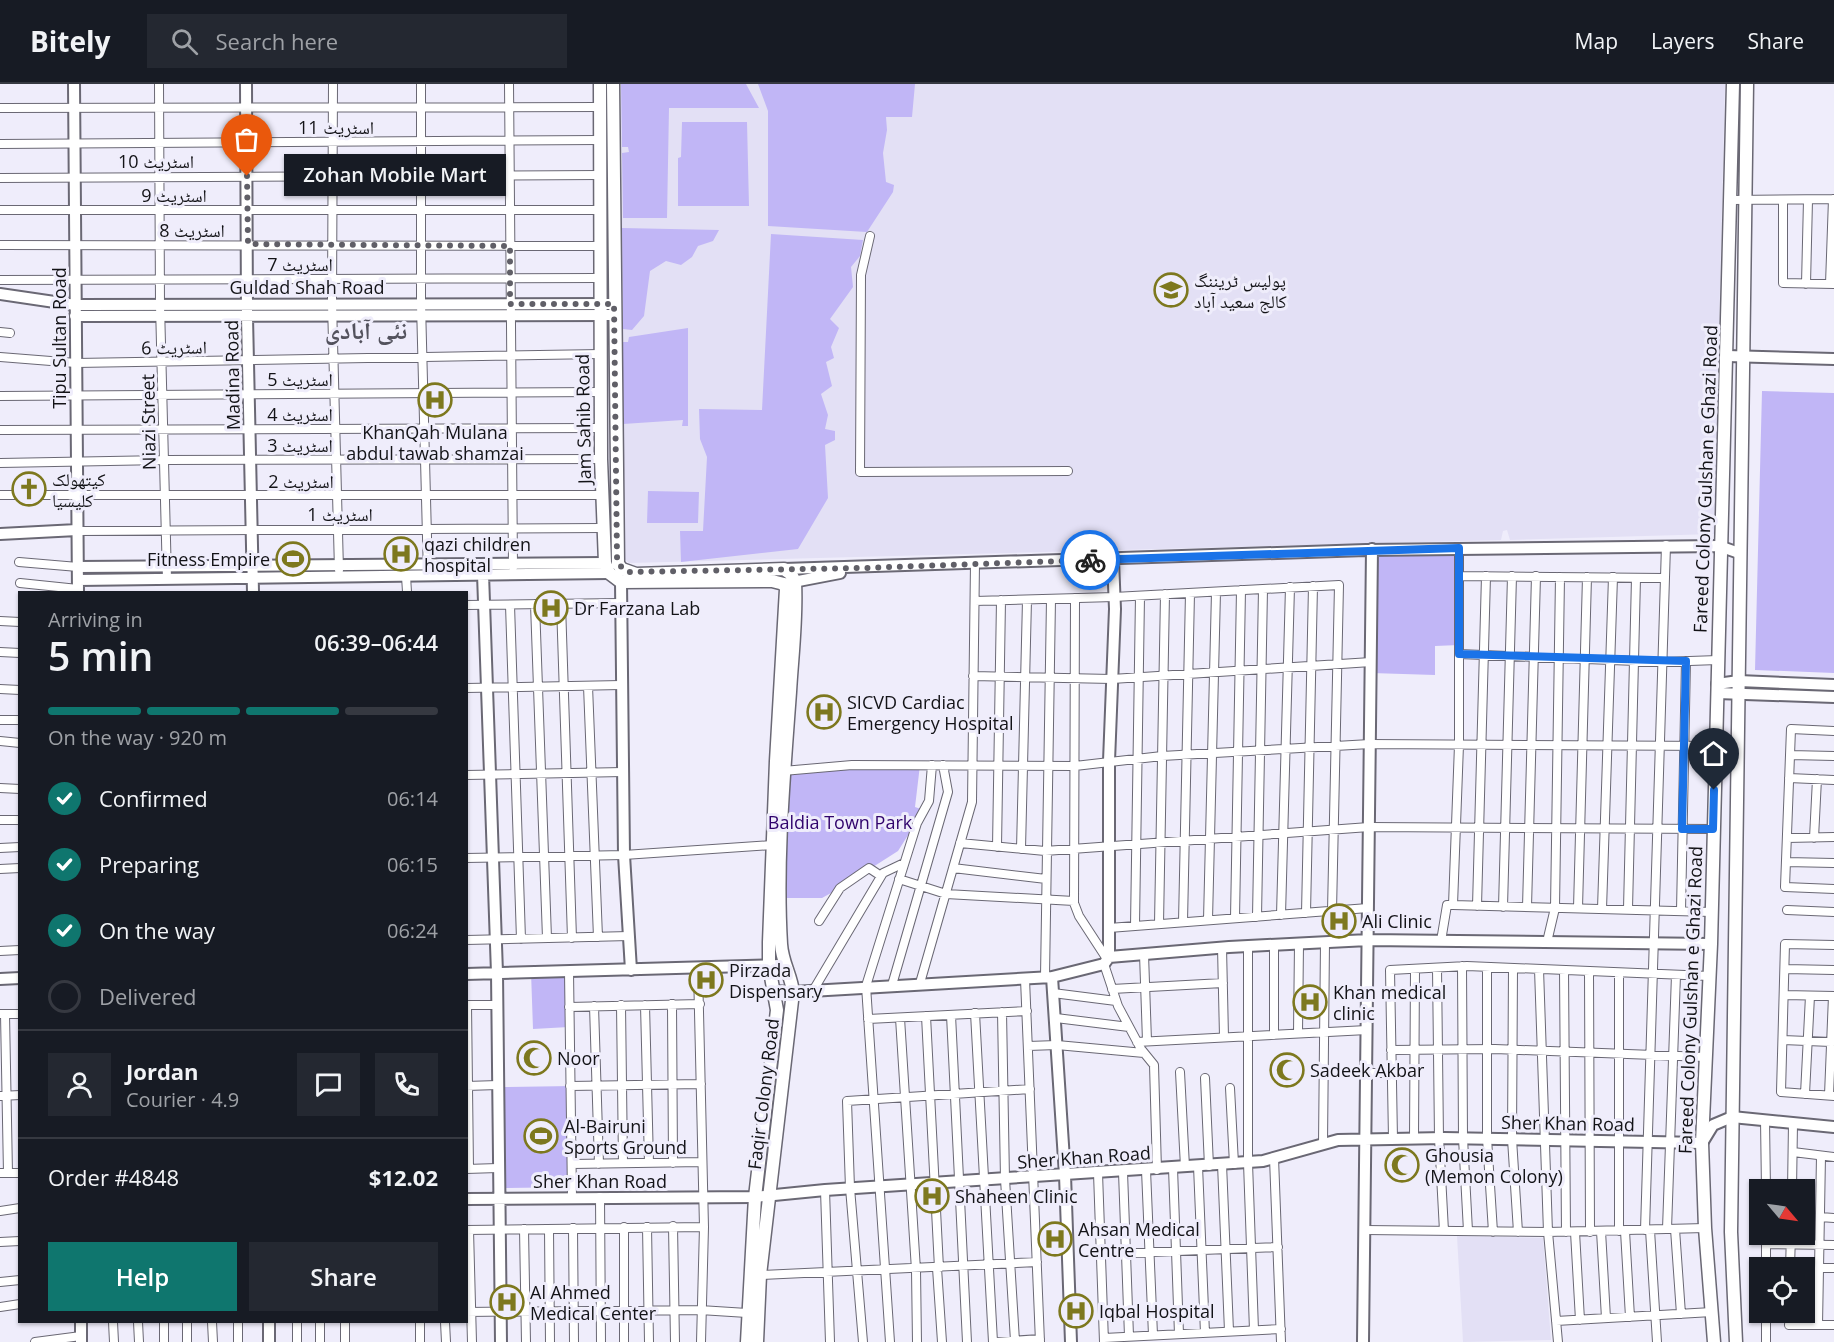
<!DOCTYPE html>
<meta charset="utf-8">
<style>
:root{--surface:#171b24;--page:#242831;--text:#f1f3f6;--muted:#9ea1a6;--line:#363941;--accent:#0f766e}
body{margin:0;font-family:"Open Sans","Noto Naskh Arabic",sans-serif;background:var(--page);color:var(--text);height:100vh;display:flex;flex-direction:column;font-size:22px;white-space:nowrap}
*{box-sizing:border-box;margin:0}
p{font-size:20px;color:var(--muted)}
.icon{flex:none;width:33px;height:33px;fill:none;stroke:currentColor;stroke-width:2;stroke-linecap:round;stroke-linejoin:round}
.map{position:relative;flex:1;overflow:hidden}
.details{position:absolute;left:18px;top:507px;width:450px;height:732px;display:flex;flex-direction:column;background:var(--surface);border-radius:0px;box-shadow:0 2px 4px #0004}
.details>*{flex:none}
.needle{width:39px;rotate:119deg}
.buttons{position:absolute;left:1749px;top:1095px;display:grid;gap:12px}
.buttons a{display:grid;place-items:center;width:66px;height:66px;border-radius:0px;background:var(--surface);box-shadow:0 2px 4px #0004;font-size:30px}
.pin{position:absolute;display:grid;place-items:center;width:51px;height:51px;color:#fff;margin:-62px -26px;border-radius:50% 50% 50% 0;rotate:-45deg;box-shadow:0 0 6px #0007}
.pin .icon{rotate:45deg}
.courier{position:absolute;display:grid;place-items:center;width:60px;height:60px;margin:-30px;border:4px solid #1a73e8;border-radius:50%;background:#fff;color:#222;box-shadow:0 2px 8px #0007}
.bubble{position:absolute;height:42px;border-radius:0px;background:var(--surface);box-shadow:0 2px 4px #0004;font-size:20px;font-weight:600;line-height:42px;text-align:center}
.overview em{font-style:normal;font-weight:600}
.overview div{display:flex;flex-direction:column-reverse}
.overview{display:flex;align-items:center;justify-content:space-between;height:102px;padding:0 30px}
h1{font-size:39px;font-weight:600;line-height:45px}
.bar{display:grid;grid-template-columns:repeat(4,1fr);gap:9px 6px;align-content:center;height:72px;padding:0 30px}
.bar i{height:8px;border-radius:4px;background:var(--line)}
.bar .current{background:var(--accent)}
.bar p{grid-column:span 4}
.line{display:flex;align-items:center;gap:15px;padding:0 30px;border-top:2px solid var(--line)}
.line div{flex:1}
.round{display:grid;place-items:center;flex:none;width:63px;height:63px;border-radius:0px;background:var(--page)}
ol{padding:0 30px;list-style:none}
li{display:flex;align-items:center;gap:18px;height:66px}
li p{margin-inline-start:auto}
li .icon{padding:6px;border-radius:50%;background:var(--accent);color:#fff;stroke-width:4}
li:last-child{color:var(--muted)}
li i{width:33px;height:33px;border:3px solid var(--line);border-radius:50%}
.cta{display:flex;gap:12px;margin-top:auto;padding:12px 30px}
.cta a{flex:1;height:69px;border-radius:0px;background:var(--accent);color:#fff;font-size:24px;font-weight:600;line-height:69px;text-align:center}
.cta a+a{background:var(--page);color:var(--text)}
header{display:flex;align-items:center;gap:36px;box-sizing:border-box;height:84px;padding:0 30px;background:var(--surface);border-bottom:2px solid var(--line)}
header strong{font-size:28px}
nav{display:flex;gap:33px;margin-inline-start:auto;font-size:21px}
.search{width:420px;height:54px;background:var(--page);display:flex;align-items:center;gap:15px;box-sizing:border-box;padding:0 21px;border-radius:0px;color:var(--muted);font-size:22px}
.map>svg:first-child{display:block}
</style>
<header>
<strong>Bitely</strong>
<div class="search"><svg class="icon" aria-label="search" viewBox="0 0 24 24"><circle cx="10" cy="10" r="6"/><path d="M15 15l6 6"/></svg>Search here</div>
<nav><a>Map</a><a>Layers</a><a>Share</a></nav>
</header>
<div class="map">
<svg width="1834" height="1258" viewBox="0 0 1834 1258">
<rect width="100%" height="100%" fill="#efedfb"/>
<!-- built -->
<path fill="#e3e0f5" d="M621,0H1725L1714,450L1510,456L1507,446L1503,447L1501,456L629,479L624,475Z
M1457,1152L1543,1154L1551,1256L1463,1258Z"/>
<!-- green -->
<path fill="#c1b6f6" d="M621,0H746L759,24H669L667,134H623L622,69L629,68L628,63H622Z
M758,0H915L912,33H886L887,46L883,69L886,98L894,101L893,108L867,148L768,142V27Z
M682,38H747L749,122H678V74L681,73Z
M622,144L719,146L713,157L698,162L692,173L681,181L666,177L650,187L644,232L632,246L623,245Z
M771,150L863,156L860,172L851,183L853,203L830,235L839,244L831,263L834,274L826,278L832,302L821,310L828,331L825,345L835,347V356L825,361L828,414L798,465L681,478L680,447H703L707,373L700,355L699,325L762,326Z
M688,244V342H682L683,336L623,340V258H628L629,253Z
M1762,307L1834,309V589L1755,586Z
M648,407L699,408L698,439H647Z
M1459,464V561L1435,562V591L1371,589L1372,465Z
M920,681L915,723L924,726L898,767L840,804L822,814H781L785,687Z
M569,887V943L533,945L531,888Z
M572,1002L573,1103L505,1104L504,1003Z"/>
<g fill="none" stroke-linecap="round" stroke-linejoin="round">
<defs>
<path id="street" d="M159,0L160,221L167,495
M333,0L332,219L339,486
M421,0V220L428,492
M509,0L513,483
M0,24L600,23
M0,60L600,56
M0,94L600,91
M1732,116L1834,115
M1783,116V199L1834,200
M0,126H600
M870,152L861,191L860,388L1068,387
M0,161L600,162
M0,196L600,194
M1806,200L1808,116
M1830,200L1833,115
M0,248L10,249
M0,273L76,279L601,270
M0,312L601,308
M0,346L601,344
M0,379L164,376L601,375
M0,411H602
M77,447L603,444
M19,478L78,483
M406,492L407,508
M1459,492L1664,494
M20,499L78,505
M1075,514L1074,819L1079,832L1107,875
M975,517L1114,513L1339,501L1332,827
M535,520L547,854
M561,520L572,854
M466,521L620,519
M510,521L521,855
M0,537L20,538
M0,568L20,569
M1459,570L1661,578L1718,576
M973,592L1112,595L1371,578
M588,602L598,853
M466,604L621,601
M0,605L20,606
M0,636H20
M1834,647L1791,645L1785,803L1834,805
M0,657L20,659
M1790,671L1834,672
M783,687L852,681L1075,682L1162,672L1370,660L1716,662
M466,691L623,688
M1789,694L1834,696
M0,704L20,705
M0,736H20
M1787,754L1834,753
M1814,754L1817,695
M960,759L1045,767L1369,743L1713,745
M997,763L1001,516
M0,764L20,763
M1021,765L1027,516
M466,774L624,771L772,761
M1786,778L1834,779
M953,784L1046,795
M0,785L20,784
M899,795L946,810L1074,817
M1453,821L1712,828
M1477,822L1486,492
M1503,823L1512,492
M1527,823L1536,492
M1578,824L1587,493
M1602,825L1613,493
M1628,825L1636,494
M1787,826L1834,828
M1681,827L1686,577
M1306,829L1313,502
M1281,831L1290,503
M1257,833L1263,505
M1235,834L1241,506
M1208,836L1216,508
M819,837L840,804L869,784L881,792
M1183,838L1190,509
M1159,840L1165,510
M1135,842L1140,512
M1109,844L1368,824
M466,856L629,852
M1441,857L1447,821H1453L1459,661V464
M1547,858L1555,824L1560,493
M1274,861V951
M1834,861L1785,860L1781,1008L1834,1012
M1248,862V1079L1254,1246
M1222,863L1224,953
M0,867L20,866
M1144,870L1147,957
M1104,880L1118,922L1141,965L1154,981L1157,1086
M1462,882L1463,1054L1468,1147
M1487,883V1054L1493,1148
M1437,884L1439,1054L1444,1147
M1513,884L1512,1055L1518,1148
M698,885L704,1143L701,1258
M1539,885L1548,1148L1558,1258
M1785,885L1834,886
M1564,886L1566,1148
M569,887L572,1113
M1589,887L1590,1148
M1619,889V1147
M1045,893L1051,515
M1025,895L1040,1258
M920,899L972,718L975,479
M892,901L948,708L943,681
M814,905L883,789L904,779
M1112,905L1223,899
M1053,909L1116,917
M1784,911L1834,912
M672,920L673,1079
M466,921H497
M467,921L469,1085
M621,921L623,1079
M645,921L649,1079
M594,922L599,1080
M569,923L700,920
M1002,928L1005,1095L1015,1257
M975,929L993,1258
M0,930H20
M5,930L8,1089
M951,931L967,1258
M926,932L939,1184
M900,934L916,1186L917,1258
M1056,934L1129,943
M868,935L1027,927
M1298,949L1299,860
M1783,956L1831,958
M1137,958L1367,946
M1028,962L1057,961L1144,969
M1391,966L1495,965L1705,973
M1180,988L1185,1083
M1324,989H1392
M1205,994L1209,1082
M466,1002L498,1001
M570,1002L701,1000
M1230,1004L1234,1080
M1805,1010L1810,912
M1829,1011L1833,912
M0,1012L20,1011
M1765,1036L1766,1106
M1414,1054L1415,885
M1393,1055L1390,886L1467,882L1709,892
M1323,1060L1325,858
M1793,1068L1834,1073
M1274,1074L1281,1258
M572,1080L702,1078
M1222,1080L1229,1247
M1198,1082L1205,1249
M1173,1084L1179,1250
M466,1085L498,1084
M1146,1086L1153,1251
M1123,1088L1129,1252
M0,1089H20
M1098,1089L1104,1258
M825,1106L830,1258
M1792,1106L1793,1039
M600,1113L601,1258
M0,1127L20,1124
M1820,1133L1834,1134
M673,1142L675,1258
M624,1143V1258
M647,1143L649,1258
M573,1144L574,1258
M524,1145L526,1258
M549,1145L550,1258
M1667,1145L1676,891
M1675,1145L1681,1230
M466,1146L704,1143
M469,1146L472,1258
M1365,1146L1548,1148L1705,1144
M1645,1146L1666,461
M1650,1146L1657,1258
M1601,1147L1606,1234
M1625,1147L1630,1233
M1575,1148L1580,1236
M1766,1150V1184
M0,1158L20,1157
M1766,1160L1834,1161
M1101,1170L1278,1163
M937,1184L942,1258
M1790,1184L1791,1150
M1819,1184H1834
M760,1191L1037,1178
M0,1198L20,1196
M0,1223L20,1220
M466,1228L700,1226L747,1229
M1766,1228V1258
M1790,1228L1789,1241H1834
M1556,1237L1712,1228
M113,1238L114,1258
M138,1238L139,1258
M164,1238V1258
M187,1238V1258
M212,1238L213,1258
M238,1238V1258
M297,1238V1258
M320,1238V1258
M345,1238V1258
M420,1238V1258
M445,1238L446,1258
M1818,1241L1821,1072
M1104,1254L1281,1245
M35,1258L81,1252
M863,1258L850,1104L847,1017L1030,1005
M890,1258L866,902L917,739L929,717L932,681
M996,1258L1040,1255"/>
<path id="secondary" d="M74,0L78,508
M246,0L247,233L253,508
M0,210L75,221L614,220
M75,232L614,231
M1727,272L1834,275
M0,450L77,446
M78,483L605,479
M784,485L1366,466L1719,462L1739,469
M483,490L497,889L501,1258
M78,496L609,489
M621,498L624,771L631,886
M788,499L840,489
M1717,600L1739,597L1834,601
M1717,609L1834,613
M1109,873V677L1115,525L1113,476
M466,890L784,881
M1052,893L1065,1091L1071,1258
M0,895L20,894
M773,907L793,908L1052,893L1104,880L1109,873L1229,863L1368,856L1711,860
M466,1115L755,1113L825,1106L1263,1077L1338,1056L1444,1054L1702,1059L1713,1041L1732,1033L1834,1043
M269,1238V1258
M81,1258V1238
M1363,1258L1372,465"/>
<path id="primary" d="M600,0L601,375L605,479L609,489L621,498L772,497L784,500L786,505L776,677L769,858V882L777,926L755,1113L747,1258
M613,0L618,480L622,485L636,490L784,485L791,490L795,498C797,535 792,572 790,608C784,691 776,777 781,860C782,878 791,891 793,908L760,1191L757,1258
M1714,1258L1705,1144L1702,1059L1711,860L1733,0
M1736,1258L1731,1148L1747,0"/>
</defs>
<!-- street casing -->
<use href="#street" stroke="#6a6874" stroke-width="10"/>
<!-- secondary casing -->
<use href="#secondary" stroke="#6a6874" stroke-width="14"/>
<!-- primary casing -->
<use href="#primary" stroke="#6a6874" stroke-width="15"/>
<!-- street -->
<use href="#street" stroke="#fff" stroke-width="8"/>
<!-- secondary -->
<use href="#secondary" stroke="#fff" stroke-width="10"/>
<!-- primary -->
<use href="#primary" stroke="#fff" stroke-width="12"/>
</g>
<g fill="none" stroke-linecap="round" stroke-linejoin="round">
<!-- done -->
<path stroke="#605f67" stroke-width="6" stroke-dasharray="0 10.8" d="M247,92L248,160L510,162V220H614L617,473L618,480L628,488L864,484L1090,476"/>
<!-- route -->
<path stroke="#1a73e8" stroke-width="8" d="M1090,476L1459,464V570L1686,577L1682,745H1713L1714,706"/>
</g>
<!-- icons -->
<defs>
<symbol id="university-ring" viewBox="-11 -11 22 22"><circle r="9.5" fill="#efedfb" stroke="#7d781e" stroke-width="1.5"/><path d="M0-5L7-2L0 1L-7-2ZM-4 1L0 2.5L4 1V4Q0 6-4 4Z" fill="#7d781e"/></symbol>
<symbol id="hospital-ring" viewBox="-11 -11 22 22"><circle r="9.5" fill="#efedfb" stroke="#7d781e" stroke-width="1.5"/><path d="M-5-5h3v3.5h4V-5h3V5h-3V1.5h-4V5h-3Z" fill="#7d781e"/></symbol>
<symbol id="church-ring" viewBox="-11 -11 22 22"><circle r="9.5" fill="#efedfb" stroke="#7d781e" stroke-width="1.5"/><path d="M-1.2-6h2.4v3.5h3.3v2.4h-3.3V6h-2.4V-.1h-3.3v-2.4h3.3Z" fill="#7d781e"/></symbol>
<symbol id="stadium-ring" viewBox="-11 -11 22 22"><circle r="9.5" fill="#efedfb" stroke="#7d781e" stroke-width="1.5"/><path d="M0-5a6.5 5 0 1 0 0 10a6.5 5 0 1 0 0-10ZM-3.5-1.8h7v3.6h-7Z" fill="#7d781e"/></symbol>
<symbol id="mosque-ring" viewBox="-11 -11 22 22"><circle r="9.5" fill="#efedfb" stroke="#7d781e" stroke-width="1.5"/><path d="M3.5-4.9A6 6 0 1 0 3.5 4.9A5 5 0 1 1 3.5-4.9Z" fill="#7d781e"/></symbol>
</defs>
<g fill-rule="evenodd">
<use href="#university-ring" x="1152" y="187" width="38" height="38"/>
<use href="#hospital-ring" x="416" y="297" width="38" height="38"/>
<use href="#church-ring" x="10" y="386" width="38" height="38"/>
<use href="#hospital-ring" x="382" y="451" width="38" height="38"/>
<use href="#stadium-ring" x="274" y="456" width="38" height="38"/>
<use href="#hospital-ring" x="532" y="505" width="38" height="38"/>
<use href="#hospital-ring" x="805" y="609" width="38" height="38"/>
<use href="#hospital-ring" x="1320" y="818" width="38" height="38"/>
<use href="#hospital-ring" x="687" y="877" width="38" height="38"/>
<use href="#hospital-ring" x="1291" y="899" width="38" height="38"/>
<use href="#mosque-ring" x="515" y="955" width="38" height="38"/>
<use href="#mosque-ring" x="1268" y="967" width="38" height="38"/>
<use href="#stadium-ring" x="522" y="1033" width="38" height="38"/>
<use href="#mosque-ring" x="1383" y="1062" width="38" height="38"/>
<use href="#hospital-ring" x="913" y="1093" width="38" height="38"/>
<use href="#hospital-ring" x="1036" y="1136" width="38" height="38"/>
<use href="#hospital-ring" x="488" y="1199" width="38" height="38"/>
<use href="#hospital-ring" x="1057" y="1208" width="38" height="38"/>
</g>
<g text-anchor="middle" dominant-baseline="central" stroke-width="6" stroke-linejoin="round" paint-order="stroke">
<!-- street labels -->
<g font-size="18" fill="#131317" stroke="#efedfb">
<text x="336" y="43">اسٹریٹ 11</text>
<text x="156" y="77">اسٹریٹ 10</text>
<text x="174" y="111">اسٹریٹ 9</text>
<text x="192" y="146">اسٹریٹ 8</text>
<text x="300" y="180">اسٹریٹ 7</text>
<text x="307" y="203">Guldad Shah Road</text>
<text transform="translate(59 254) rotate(-90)">Tipu Sultan Road</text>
<text transform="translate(174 263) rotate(-1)">اسٹریٹ 6</text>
<text transform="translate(232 291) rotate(-91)">Madina Road</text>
<text x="300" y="295">اسٹریٹ 5</text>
<text x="300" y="330">اسٹریٹ 4</text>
<text transform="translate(583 335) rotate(-91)">Jam Sahib Road</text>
<text transform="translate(148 338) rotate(-91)">Niazi Street</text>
<text x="300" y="361">اسٹریٹ 3</text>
<text transform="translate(1705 395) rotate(-88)">Fareed Colony Gulshan e Ghazi Road</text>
<text x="301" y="397">اسٹریٹ 2</text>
<text x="340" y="430">اسٹریٹ 1</text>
<text transform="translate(1690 916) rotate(-88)">Fareed Colony Gulshan e Ghazi Road</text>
<text transform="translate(763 1010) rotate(-83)">Faqir Colony Road</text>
<text transform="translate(1568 1039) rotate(1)">Sher Khan Road</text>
<text transform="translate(1084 1073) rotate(-4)">Sher Khan Road</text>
<text x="600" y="1097">Sher Khan Road</text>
</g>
<!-- poi labels -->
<g font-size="18" fill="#131317" stroke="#efedfb" text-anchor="start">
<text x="1194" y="196">پولیس ٹریننگ<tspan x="1194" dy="21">کالج سعید آباد</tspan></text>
<text x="435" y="348" text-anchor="middle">KhanQah Mulana<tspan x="435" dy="21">abdul tawab shamzai</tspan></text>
<text x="52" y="395">کیتھولک<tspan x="52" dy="21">کلیسیا</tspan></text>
<text x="424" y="460">qazi children<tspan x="424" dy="21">hospital</tspan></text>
<text x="270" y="475" text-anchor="end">Fitness Empire</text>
<text x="574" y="524">Dr Farzana Lab</text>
<text x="847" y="618">SICVD Cardiac<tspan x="847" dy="21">Emergency Hospital</tspan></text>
<text x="1362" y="837">Ali Clinic</text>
<text x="729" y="886">Pirzada<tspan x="729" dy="21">Dispensary</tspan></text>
<text x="1333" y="908">Khan medical<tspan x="1333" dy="21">clinic</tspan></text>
<text x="557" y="974">Noor</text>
<text x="1310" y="986">Sadeek Akbar</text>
<text x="564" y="1042">Al-Bairuni<tspan x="564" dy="21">Sports Ground</tspan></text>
<text x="1425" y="1071">Ghousia<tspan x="1425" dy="21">(Memon Colony)</tspan></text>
<text x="955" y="1112">Shaheen Clinic</text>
<text x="1078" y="1145">Ahsan Medical<tspan x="1078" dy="21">Centre</tspan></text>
<text x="530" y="1208">Al Ahmed<tspan x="530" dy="21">Medical Center</tspan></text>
<text x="1099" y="1227">Iqbal Hospital</text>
</g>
<!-- park labels -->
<g font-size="18" fill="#30036c" stroke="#efedfb">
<text x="840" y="738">Baldia Town Park</text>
</g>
<!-- district labels -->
<g font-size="24" font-weight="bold" fill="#53525d" stroke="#efedfb">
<text x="366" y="245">نئی آبادی</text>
</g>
</g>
</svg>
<div class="buttons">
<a><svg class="needle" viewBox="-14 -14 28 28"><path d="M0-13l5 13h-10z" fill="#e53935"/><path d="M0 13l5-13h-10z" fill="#9ea1a6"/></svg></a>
<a><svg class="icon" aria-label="locate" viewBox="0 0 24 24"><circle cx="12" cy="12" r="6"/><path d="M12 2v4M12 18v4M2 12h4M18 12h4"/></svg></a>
</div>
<div class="pin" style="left:247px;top:92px;background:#ea580c"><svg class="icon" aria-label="bag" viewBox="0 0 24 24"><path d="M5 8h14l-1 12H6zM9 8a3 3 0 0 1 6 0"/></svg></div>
<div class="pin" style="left:1714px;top:706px;background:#1f2937"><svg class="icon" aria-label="home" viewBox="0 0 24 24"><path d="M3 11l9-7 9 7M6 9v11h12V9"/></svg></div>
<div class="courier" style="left:1090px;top:476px"><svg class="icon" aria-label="bike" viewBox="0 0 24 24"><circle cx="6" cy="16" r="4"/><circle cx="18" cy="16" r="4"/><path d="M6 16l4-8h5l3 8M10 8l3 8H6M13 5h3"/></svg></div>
<div class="bubble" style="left:284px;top:70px;width:222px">Zohan Mobile Mart</div>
<section class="details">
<div class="overview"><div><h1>5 min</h1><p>Arriving in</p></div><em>06:39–06:44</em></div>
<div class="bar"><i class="current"></i><i class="current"></i><i class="current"></i><i></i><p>On the way · 920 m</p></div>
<ol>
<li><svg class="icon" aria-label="check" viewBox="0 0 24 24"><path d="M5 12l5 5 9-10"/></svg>Confirmed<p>06:14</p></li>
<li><svg class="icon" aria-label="check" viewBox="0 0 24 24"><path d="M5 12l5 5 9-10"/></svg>Preparing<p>06:15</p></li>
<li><svg class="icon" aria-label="check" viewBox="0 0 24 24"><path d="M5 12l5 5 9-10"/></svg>On the way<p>06:24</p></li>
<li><i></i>Delivered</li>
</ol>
<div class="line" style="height:108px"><a class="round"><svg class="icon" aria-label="person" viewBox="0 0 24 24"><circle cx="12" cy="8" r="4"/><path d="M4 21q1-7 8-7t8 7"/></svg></a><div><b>Jordan</b><p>Courier · 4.9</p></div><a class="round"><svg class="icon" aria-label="chat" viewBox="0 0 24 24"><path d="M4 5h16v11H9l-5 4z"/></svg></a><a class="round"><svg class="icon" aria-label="phone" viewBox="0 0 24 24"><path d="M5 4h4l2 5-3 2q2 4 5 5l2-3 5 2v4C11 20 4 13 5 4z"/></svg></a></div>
<div class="line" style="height:78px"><div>Order #4848</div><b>$12.02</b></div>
<div class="cta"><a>Help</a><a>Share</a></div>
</section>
</div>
